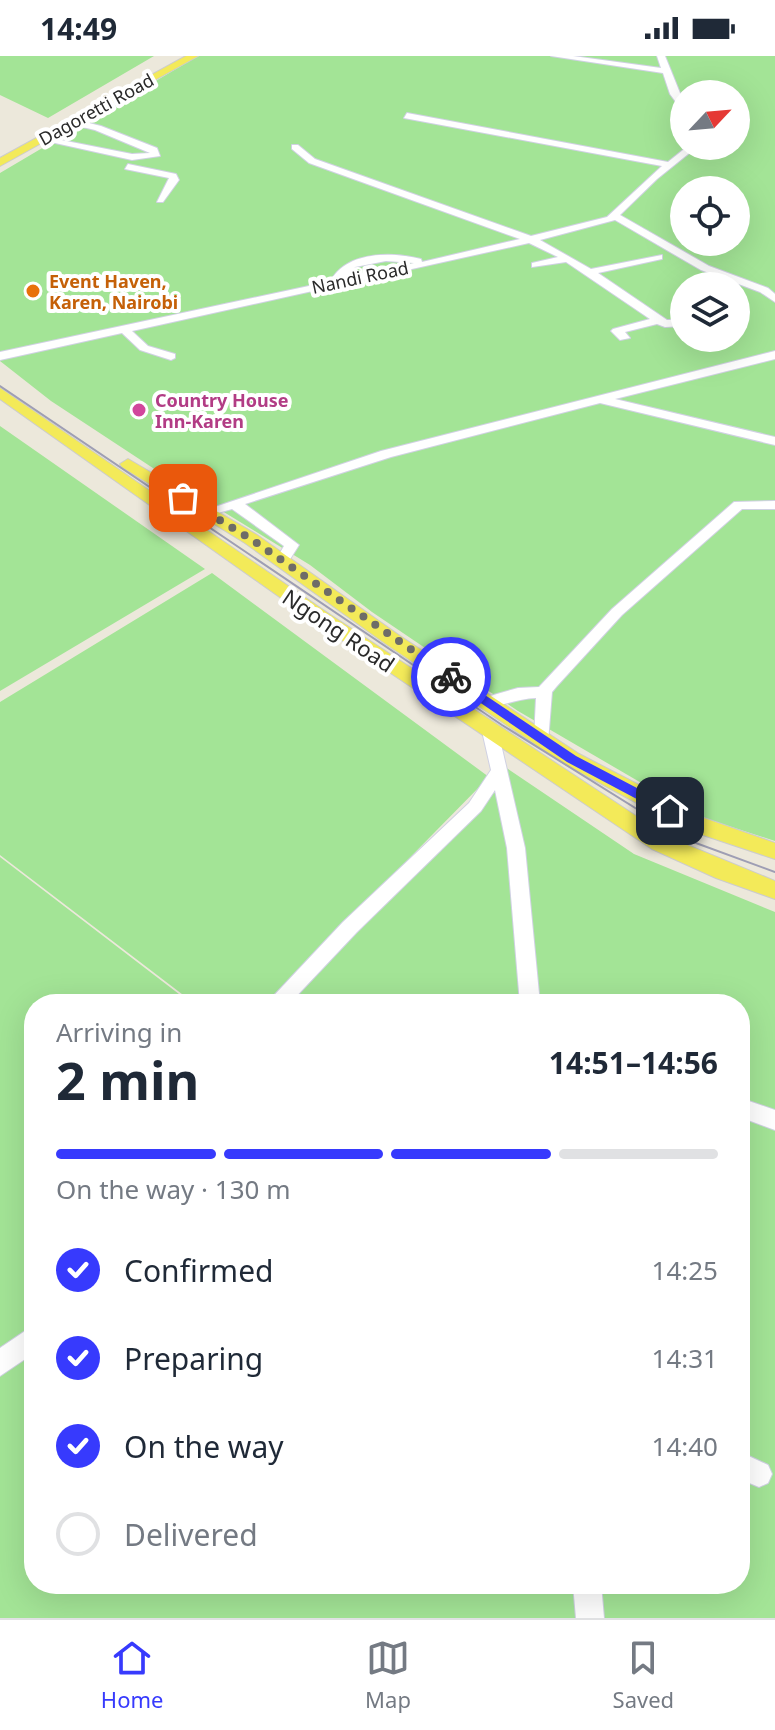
<!DOCTYPE html>
<meta charset="utf-8">
<style>
:root{--surface:#fff;--page:#f2f2f3;--text:#1f2937;--muted:#747a83;--line:#e0e1e3;--accent:#373afd}
body{margin:0;font-family:"Noto Sans",sans-serif;background:var(--page);color:var(--text);height:100vh;display:flex;flex-direction:column;font-size:30px;white-space:nowrap}
*{box-sizing:border-box;margin:0}
p{font-size:26px;color:var(--muted)}
.icon{flex:none;width:44px;height:44px;fill:none;stroke:currentColor;stroke-width:2;stroke-linecap:round;stroke-linejoin:round}
.map{position:relative;flex:1;overflow:hidden}
.side{position:absolute;left:24px;top:938px;width:726px;height:600px;display:flex;flex-direction:column;background:var(--surface);border-radius:32px;box-shadow:0 8px 32px #0002}
.side>*{flex:none}
.needle{width:52px;rotate:64deg}
.tools{position:absolute;left:670px;top:24px;display:grid;gap:16px}
.tools a{display:grid;place-items:center;width:80px;height:80px;border-radius:50%;background:var(--surface);box-shadow:0 8px 32px #0002;font-size:40px}
.pin{position:absolute;display:grid;place-items:center;width:68px;height:68px;color:#fff;margin:-34px;border-radius:16px;box-shadow:0 4px 12px #0006}
.courier{position:absolute;display:grid;place-items:center;width:80px;height:80px;margin:-40px;border:6px solid #373afd;border-radius:50%;background:#fff;color:#222;box-shadow:0 2px 10px #0007}
.headline em{font-style:normal;font-weight:700}
.headline div{display:flex;flex-direction:column-reverse}
.headline{display:flex;align-items:center;justify-content:space-between;height:136px;padding:0 32px}
h1{font-size:52px;font-weight:700;line-height:60px}
.bar{display:grid;grid-template-columns:repeat(4,1fr);gap:12px 8px;align-content:center;height:96px;padding:0 32px}
.bar i{height:10px;border-radius:6px;background:var(--line)}
.bar .current{background:var(--accent)}
.bar p{grid-column:span 4}
ol{padding:0 32px;list-style:none}
li{display:flex;align-items:center;gap:24px;height:88px}
li p{margin-inline-start:auto}
li .icon{padding:8px;border-radius:50%;background:var(--accent);color:#fff;stroke-width:4}
li:last-child{color:var(--muted)}
li i{width:44px;height:44px;border:4px solid var(--line);border-radius:50%}
.status{display:flex;justify-content:space-between;align-items:center;height:56px;padding:0 40px;background:var(--surface);direction:ltr}
.status svg{height:22px;fill:currentColor}
.dock{display:flex;justify-content:space-around;align-items:center;height:112px;border-top:2px solid var(--line);background:var(--surface);font-size:22px;color:var(--muted)}
.dock a{display:grid;justify-items:center;gap:4px}
.dock .current{color:var(--accent)}
.map>svg:first-child{display:block}
</style>
<div class="status"><b>14:49</b><svg viewBox="0 0 49 12"><path d="M0 12V9h3v3zM5 12V6h3v6zM10 12V3h3v9zM15 12V0h3v12zM26 1h20v11H26zM47 4h2v5h-2z"/></svg></div>
<div class="map">
<svg width="775" height="1562" viewBox="0 0 775 1562">
<rect width="100%" height="100%" fill="#ece8db"/>
<!-- green -->
<path fill="#a3e496" fill-rule="evenodd" d="M0,0H154L48,62L0,39Z
M198,0H775V785L698,760L518,655L372,556L310,509L162,418L51,345L0,305V117ZM684,38H736V90H684ZM684,134H736V186H684ZM684,230H736V282H684Z
M0,370L205,513L0,635Z
M212,517L489,721L266,948H195L0,799V646Z
M505,711L634,798L775,856V1562H0V801L192,948H34V1528H740V948H285Z"/>
<g fill="none" stroke-linecap="round" stroke-linejoin="round">
<defs>
<path id="minor" d="M551,0H573L661,12L657,0H665L684,47V57L670,38L663,17Z
M407,57L668,106L688,90H698L657,123L620,159L709,210L768,232L775,238V246L760,236L701,214L615,164L540,184L591,213L662,199V203L598,217L667,264H684V270L665,271L657,268L625,276L630,282L620,284L611,275L613,273L650,263L566,206L532,211V207L558,201L529,187L132,275L148,290L175,298V302L171,304L140,294L122,277L0,304V296L337,224L333,221C351,195 393,196 421,203L422,206L520,183L309,107L292,93V89H298L315,103L531,180L607,161L662,110L404,62ZM386,205L414,207L342,223L355,211Z
M73,63L101,70L157,92L160,100L132,104L37,83L41,80L132,98L150,97L95,74L70,68Z
M128,108L176,118L179,124L163,146H157L169,122L125,113Z
M744,250L748,251V255L736,258V252Z
M775,295V303L615,343L775,381V389L600,347L391,401L245,448L299,489L287,508L282,509L275,505L284,490L232,453L207,460L200,456L381,395Z
M775,445V453H742L622,559L557,630L552,636L548,686H536L534,682L536,642C518,642 500,652 483,650L481,646L483,642L518,632L539,631L612,553L734,446Z
M490,669L498,675L525,792L540,948H520L507,792L495,734L481,755L357,876L289,948H266L343,866L469,747L491,714L482,675Z
M740,1042L775,1054V1074L740,1061Z
M34,1269V1297L0,1320V1292Z
M740,1396L768,1409L772,1418L768,1427L759,1431L740,1423Z
M573,1528H601L604,1562H576Z"/>
<path id="major" d="M186,0H198L0,110V102Z
M0,332L329,558L668,781L775,825V843L716,822L652,793L315,566L0,343Z
M128,403L257,479L400,580L579,698L701,761L775,787V803L685,773L565,708L386,588L245,487L122,411L120,408Z"/>
</defs>
<!-- minor casing -->
<use href="#minor" stroke="#d0d1e3" stroke-width="2"/>
<!-- major casing -->
<use href="#major" stroke="#ccc" stroke-width="2"/>
<!-- minor -->
<use href="#minor" fill="#fff" fill-rule="evenodd"/>
<!-- major -->
<use href="#major" fill="#f3ea59" fill-rule="evenodd"/>
<!-- tram -->
<path stroke="#9e9eb4" stroke-width="2" d="M0,330L502,669L685,783L775,816"/>
</g>
<!-- route -->
<path fill="#373afd" d="M447,619H455L576,700L675,752V758H665L567,706L447,624Z"/>
<g fill="none" stroke-linecap="round" stroke-linejoin="round">
<!-- done -->
<path stroke="#6e6c68" stroke-width="8" stroke-dasharray="0 14.4" d="M183,442L251,483L451,621"/>
</g>
<!-- markers -->
<circle fill="#e8710a" stroke="#fff" stroke-width="3" cx="33" cy="235" r="8"/>
<circle fill="#d1479c" stroke="#fff" stroke-width="3" cx="139" cy="354" r="8"/>
<g text-anchor="middle" dominant-baseline="central" stroke-width="8" stroke-linejoin="round" paint-order="stroke">
<!-- far-street labels -->
<g font-size="18" fill="#2a2a2a" stroke="#fff">
<text transform="translate(96 53) rotate(-29)">Dagoretti Road</text>
<text transform="translate(360 221) rotate(-12)">Nandi Road</text>
</g>
<!-- far-food labels -->
<g font-size="18" font-weight="bold" fill="#c56008" stroke="#fff" text-anchor="start">
<text x="49" y="225">Event Haven,<tspan x="49" dy="21">Karen, Nairobi</tspan></text>
</g>
<!-- far-hotel labels -->
<g font-size="18" font-weight="bold" fill="#b23c85" stroke="#fff" text-anchor="start">
<text x="155" y="344">Country House<tspan x="155" dy="21">Inn-Karen</tspan></text>
</g>
<!-- street labels -->
<g font-size="22" fill="#2a2a2a" stroke="#fff">
<text transform="translate(339 574) rotate(34)">Ngong Road</text>
</g>
</g>
</svg>
<div class="tools">
<a><svg class="needle" viewBox="-14 -14 28 28"><path d="M0-13l5 13h-10z" fill="#e53935"/><path d="M0 13l5-13h-10z" fill="#747a83"/></svg></a>
<a><svg class="icon" aria-label="locate" viewBox="0 0 24 24"><circle cx="12" cy="12" r="6"/><path d="M12 2v4M12 18v4M2 12h4M18 12h4"/></svg></a>
<a><svg class="icon" aria-label="layers" viewBox="0 0 24 24"><path d="M12 4l9 5-9 5-9-5zM3 14l9 5 9-5"/></svg></a>
</div>
<div class="pin" style="left:183px;top:442px;background:#ea580c"><svg class="icon" aria-label="bag" viewBox="0 0 24 24"><path d="M5 8h14l-1 12H6zM9 8a3 3 0 0 1 6 0"/></svg></div>
<div class="pin" style="left:670px;top:755px;background:#1f2937"><svg class="icon" aria-label="home" viewBox="0 0 24 24"><path d="M3 11l9-7 9 7M6 9v11h12V9"/></svg></div>
<div class="courier" style="left:451px;top:621px"><svg class="icon" aria-label="bike" viewBox="0 0 24 24"><circle cx="6" cy="16" r="4"/><circle cx="18" cy="16" r="4"/><path d="M6 16l4-8h5l3 8M10 8l3 8H6M13 5h3"/></svg></div>
<section class="side">
<div class="headline"><div><h1>2 min</h1><p>Arriving in</p></div><em>14:51–14:56</em></div>
<div class="bar"><i class="current"></i><i class="current"></i><i class="current"></i><i></i><p>On the way · 130 m</p></div>
<ol>
<li><svg class="icon" aria-label="check" viewBox="0 0 24 24"><path d="M5 12l5 5 9-10"/></svg>Confirmed<p>14:25</p></li>
<li><svg class="icon" aria-label="check" viewBox="0 0 24 24"><path d="M5 12l5 5 9-10"/></svg>Preparing<p>14:31</p></li>
<li><svg class="icon" aria-label="check" viewBox="0 0 24 24"><path d="M5 12l5 5 9-10"/></svg>On the way<p>14:40</p></li>
<li><i></i>Delivered</li>
</ol>
</section>
</div>
<nav class="dock">
<a class="current"><svg class="icon" aria-label="home" viewBox="0 0 24 24"><path d="M3 11l9-7 9 7M6 9v11h12V9"/></svg>Home</a>
<a><svg class="icon" aria-label="map" viewBox="0 0 24 24"><path d="M3 6l6-2 6 2 6-2v14l-6 2-6-2-6 2zM9 4v14M15 6v14"/></svg>Map</a>
<a><svg class="icon" aria-label="saved" viewBox="0 0 24 24"><path d="M7 4h10v16l-5-4-5 4z"/></svg>Saved</a>
</nav>
